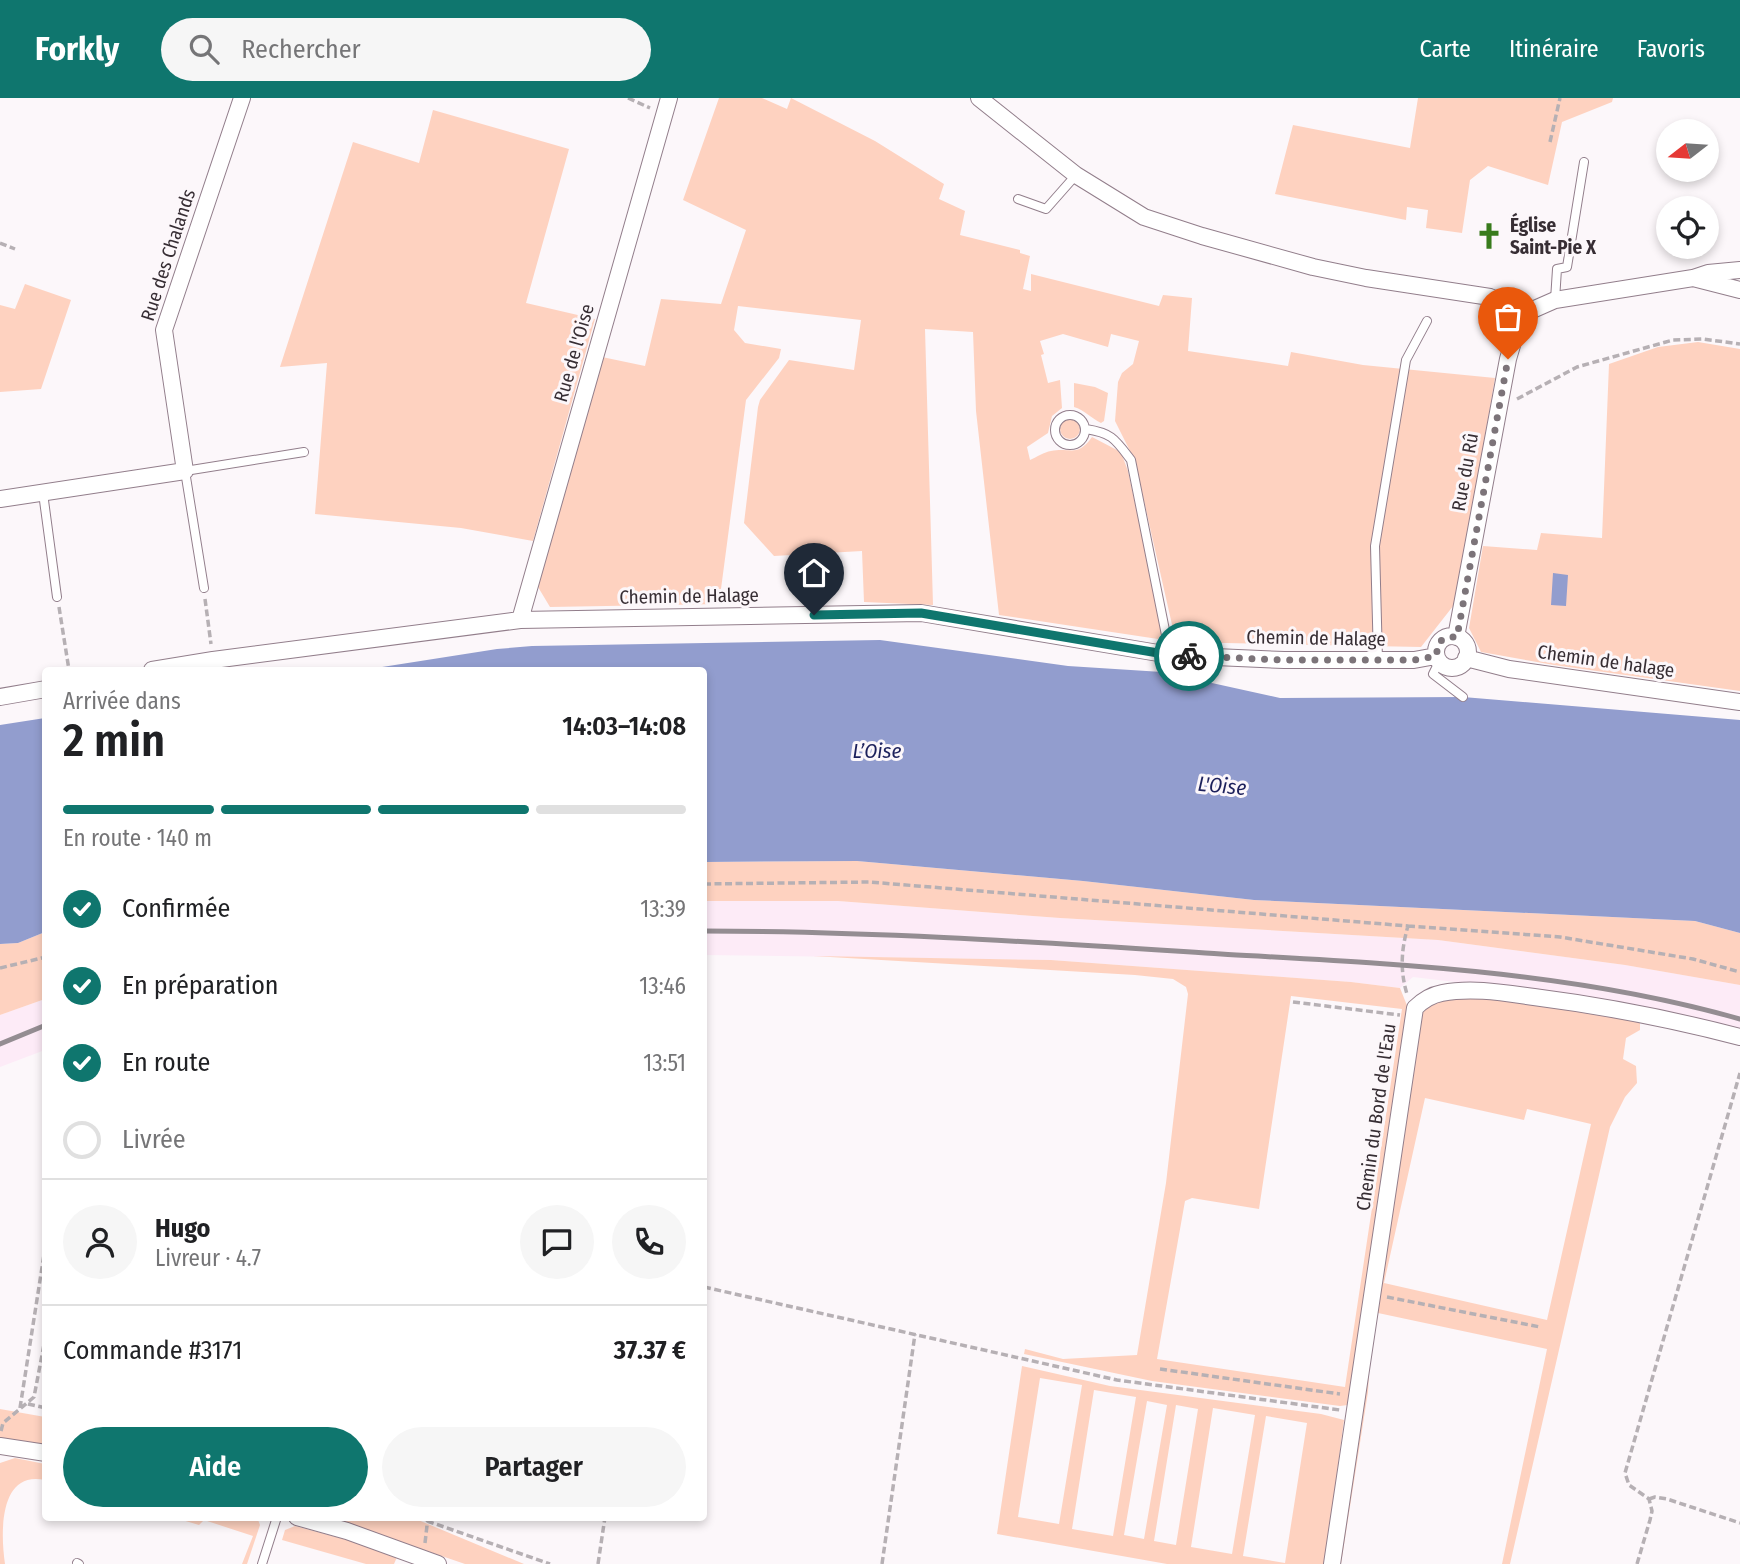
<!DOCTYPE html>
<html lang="fr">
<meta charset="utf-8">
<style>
:root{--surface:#fff;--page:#f6f6f6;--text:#202124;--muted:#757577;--line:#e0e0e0;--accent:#0f766e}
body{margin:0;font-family:"Fira Sans Condensed",sans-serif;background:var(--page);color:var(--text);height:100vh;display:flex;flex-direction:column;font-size:26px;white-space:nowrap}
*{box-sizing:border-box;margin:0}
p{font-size:23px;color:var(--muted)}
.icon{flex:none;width:38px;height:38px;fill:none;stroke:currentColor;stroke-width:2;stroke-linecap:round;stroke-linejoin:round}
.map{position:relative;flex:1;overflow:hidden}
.details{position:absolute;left:42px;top:569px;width:665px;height:854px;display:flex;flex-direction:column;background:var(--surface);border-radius:7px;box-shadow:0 4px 10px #0003}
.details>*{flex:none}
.needle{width:46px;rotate:253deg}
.controls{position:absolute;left:1656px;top:21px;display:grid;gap:14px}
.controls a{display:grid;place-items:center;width:63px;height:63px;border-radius:50%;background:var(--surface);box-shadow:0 4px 10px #0003;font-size:35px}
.pin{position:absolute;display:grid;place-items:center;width:60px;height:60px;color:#fff;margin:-72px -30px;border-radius:50% 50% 50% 0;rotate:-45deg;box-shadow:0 0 7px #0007}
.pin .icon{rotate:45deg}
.courier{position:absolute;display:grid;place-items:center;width:70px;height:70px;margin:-35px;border:5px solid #0f766e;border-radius:50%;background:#fff;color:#222;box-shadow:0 2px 9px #0007}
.overview em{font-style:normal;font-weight:600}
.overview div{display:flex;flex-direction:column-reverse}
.overview{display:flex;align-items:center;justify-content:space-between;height:119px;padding:0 21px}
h1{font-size:46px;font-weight:600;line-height:52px}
.bar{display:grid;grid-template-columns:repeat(4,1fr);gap:10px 7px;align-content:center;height:84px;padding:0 21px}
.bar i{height:9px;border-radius:5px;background:var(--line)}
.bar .current{background:var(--accent)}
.bar p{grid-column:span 4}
.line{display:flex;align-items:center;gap:18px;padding:0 21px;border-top:2px solid var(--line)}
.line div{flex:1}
.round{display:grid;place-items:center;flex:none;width:74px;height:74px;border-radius:37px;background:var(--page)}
ol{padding:0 21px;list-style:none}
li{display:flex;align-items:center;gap:21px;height:77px}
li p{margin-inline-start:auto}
li .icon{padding:7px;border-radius:50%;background:var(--accent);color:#fff;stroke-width:4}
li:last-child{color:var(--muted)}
li i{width:38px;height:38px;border:4px solid var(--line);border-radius:50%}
.action{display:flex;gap:14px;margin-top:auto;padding:14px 21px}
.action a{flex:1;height:80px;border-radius:42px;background:var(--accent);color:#fff;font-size:28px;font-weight:600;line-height:80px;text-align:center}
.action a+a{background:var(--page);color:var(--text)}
header{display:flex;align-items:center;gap:42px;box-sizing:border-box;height:98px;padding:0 35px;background:var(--accent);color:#fff}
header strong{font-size:33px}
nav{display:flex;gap:38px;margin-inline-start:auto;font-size:24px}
.search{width:490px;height:63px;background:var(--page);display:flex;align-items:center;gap:18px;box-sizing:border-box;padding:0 24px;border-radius:38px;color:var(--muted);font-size:26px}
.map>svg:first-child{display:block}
</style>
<header>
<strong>Forkly</strong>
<div class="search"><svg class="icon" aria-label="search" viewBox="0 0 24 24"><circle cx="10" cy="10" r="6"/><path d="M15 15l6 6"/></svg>Rechercher</div>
<nav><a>Carte</a><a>Itinéraire</a><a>Favoris</a></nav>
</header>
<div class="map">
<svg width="1740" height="1466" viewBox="0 0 1740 1466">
<rect width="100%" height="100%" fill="#fcf7fa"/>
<!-- built -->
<path fill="#fdebf7" d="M750,801L838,803L1060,820L1438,842L1625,867L1740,887V946L1640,920L1613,903L1413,879L1400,890L1351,884L1051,862L704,857V803Z
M45,901V952L0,969V917Z"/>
<!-- green -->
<path fill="#fed2c0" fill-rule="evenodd" d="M719,0H762L787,11L791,0L875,43L944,86L939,101L965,113L960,137L1020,152V155L1030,158L1023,191L1031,193V176L1159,208L1163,197L1192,200L1188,253L1288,268L1291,254L1363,267L1495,280L1457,503L1421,549L1179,544L1173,531L1139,381L1132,357L1115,323L1118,284L1122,275L1133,266L1139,243L1111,236L1108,249L1063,236L1040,243L1044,256L1041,257L1048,285L1060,282L1062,310L1052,318L1048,335L1027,349L1030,362C1037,359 1044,354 1051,353C1071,349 1077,360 1092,339L1117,352L1122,357L1128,373L1163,534L1158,541L999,517L976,313L973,234L925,231L933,507L864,504L862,453L774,458L744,425L758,309L760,302L789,262L854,272L861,222L738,208L734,232L745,245L781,251L779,260L746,302L719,506L550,509L538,489L602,259L645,268L661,201L721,206L746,132L683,102Z
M1418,0H1613L1612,4L1562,24L1548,87L1488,68L1470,82L1462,135L1426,130L1428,112L1407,109L1406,122L1275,96L1293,27L1410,50Z
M433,12L569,51L526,205L595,221L533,443L461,430L315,416L327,265L280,269L353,44L419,65Z
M25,186L71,202L41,291L0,294V207L15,211Z
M1698,244L1740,251V593L1554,567L1481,554L1469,530L1483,448L1537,452L1541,435L1602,440L1609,266L1658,249Z
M1074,285L1095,289L1108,295L1104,323L1101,325C1091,320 1084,312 1074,309Z
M1060 331a10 10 0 1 1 20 0a10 10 0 1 1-20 0Z
M857,763L1083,783L1254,802L1695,823L1740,835V887L1625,867L1438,842L1060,820L838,803H704V764Z
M45,834V901L0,917V846L18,845Z
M813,858L1051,862L1351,884L1400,890L1408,910L1353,1293L1348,1307L1340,1308L1152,1283L1024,1256L1025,1251L1063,1261L1137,1257L1166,1085L1188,896L1186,889L1173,881L1135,877ZM1291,898L1402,911L1345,1289L1157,1261L1185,1103L1192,1100L1259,1111Z
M1496,898L1640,920V932L1626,940L1623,961L1636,968L1637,985L1625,999L1610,1029L1510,1466H1502L1547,1251L1378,1215L1370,1257L1368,1294L1341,1466H1337L1374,1218L1378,1215L1377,1188L1420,917L1432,904L1438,901ZM1425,1000L1524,1022L1527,1011L1591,1026L1547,1222L1384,1185Z
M1022,1268L1110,1288L1321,1316L1344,1322L1325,1466H1167L997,1436ZM1040,1280L1082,1287L1059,1426L1018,1419ZM1094,1292L1136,1299L1113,1438L1072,1431ZM1147,1303L1167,1307L1144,1441L1124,1437ZM1176,1307L1198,1311L1176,1447L1154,1443ZM1213,1310L1255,1317L1232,1456L1191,1449ZM1266,1318L1307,1325L1285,1465L1243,1458Z
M0,1311L45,1319V1350L0,1340Z
M15,1360L45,1366V1382C0,1372 0,1432 5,1466H0V1365Z
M172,1419H257L260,1427L247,1466H242L253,1438L204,1422L199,1427Z
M328,1419H411L524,1466H465Z
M295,1428L355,1444L397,1459L394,1466H366L282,1442L285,1432Z"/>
<!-- water -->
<path fill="#929dce" d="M1553,475L1568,477L1566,508L1551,507Z
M880,542L1068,568L1162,574L1280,600L1463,599L1740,622V835L1695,823L1254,802L1083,783L857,763L704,764V572H363L497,551L532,548Z
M45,620V834L18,845L0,846V627Z"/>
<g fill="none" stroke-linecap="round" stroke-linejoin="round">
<defs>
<path id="lane" d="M1018,101L1046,111L1076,77
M1555,202L1557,171L1567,169L1584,64
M1055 332a15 15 0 1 1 30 0a15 15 0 1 1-30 0Z
M1086,331C1112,335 1115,341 1131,362L1170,557
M43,395L57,499
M204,490L185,373L304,354
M1378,562L1375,448L1406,262L1427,223
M1439,564L1433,576L1463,599
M77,1465L79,1466
M262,1466L277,1419"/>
<path id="street" d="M979,0L1076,77L1144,119L1202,138L1313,169L1366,180L1490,199L1500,203L1521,217
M1693,180L1740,192
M1521,217L1555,202L1693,180L1708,175L1740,172
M0,401L185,373L164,232L242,0
M520,522L669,0
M1436 554a16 16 0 1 1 32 0a16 16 0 1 1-32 0Z
M1456,539L1508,261L1521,217
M1466,560L1509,571L1740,604
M152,572L213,562L520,522L921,515L1170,557L1284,562H1414L1436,558
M0,599L46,591
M0,1348L46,1355
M297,1419L347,1433L438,1466
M1332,1466L1415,910C1423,902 1431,897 1442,895C1472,889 1505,895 1534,899C1604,908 1671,921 1740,939"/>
</defs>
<!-- lane casing -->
<use href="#lane" stroke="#927e8b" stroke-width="10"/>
<!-- street casing -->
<use href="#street" stroke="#927e8b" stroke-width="18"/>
<!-- path -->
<path stroke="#b6b0b4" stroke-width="3.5" stroke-dasharray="7 3.5" stroke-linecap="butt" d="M628,0L650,10
M1550,44L1560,0
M0,145L15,151
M1517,301L1577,269L1673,242L1703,241L1740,246
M205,501L211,546
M59,509L69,572
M704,786L869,784L1408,828C1401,852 1400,873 1407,896
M1408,828L1560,839L1693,861L1740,874
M0,870L46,859
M1293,904L1400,917
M704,1189L1117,1282L1340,1312
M1387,1199L1540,1229
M1160,1271L1340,1296
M28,1306L46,1310
M20,1310L46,1144
M1,1333L3,1325L34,1299L46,1236
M1649,1401L1655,1399L1667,1401L1740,1425
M427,1423L550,1466
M425,1445L428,1419
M598,1466L605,1419
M882,1466L915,1236
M1637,1466L1650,1422L1652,1413L1649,1401L1629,1387L1625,1375L1740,975"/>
<!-- lane -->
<use href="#lane" stroke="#fff" stroke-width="8"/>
<!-- street -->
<use href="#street" stroke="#fff" stroke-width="16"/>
<!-- rail -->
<path stroke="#948d92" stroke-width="5" d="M704,833C876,833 1049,845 1221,856C1395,866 1572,873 1740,921
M0,946L46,927"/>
</g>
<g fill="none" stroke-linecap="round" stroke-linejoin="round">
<!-- done -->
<path stroke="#7c7479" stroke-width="7" stroke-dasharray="0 12.6" d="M1189,558L1284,562H1414L1436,558L1439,544L1447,539H1457L1508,261"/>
<!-- route -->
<path stroke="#0f766e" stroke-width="9" d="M814,517L921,515L1170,557L1189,558"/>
</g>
<!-- icons -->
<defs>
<symbol id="church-bare" viewBox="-9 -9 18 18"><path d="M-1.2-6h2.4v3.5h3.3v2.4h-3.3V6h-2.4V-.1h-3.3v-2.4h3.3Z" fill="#387b1c" stroke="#fcf7fa" stroke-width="2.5" paint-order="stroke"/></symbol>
</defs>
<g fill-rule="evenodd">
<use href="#church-bare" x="1470" y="119" width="38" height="38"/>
</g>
<g text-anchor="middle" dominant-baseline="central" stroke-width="6" stroke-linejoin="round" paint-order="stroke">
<!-- poi labels -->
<g font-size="19" font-weight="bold" fill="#372e34" stroke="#fcf7fa" text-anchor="start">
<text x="1510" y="127">Église<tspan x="1510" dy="22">Saint-Pie X</tspan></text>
</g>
<!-- street labels -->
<g font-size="19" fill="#372e34" stroke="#fcf7fa">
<text transform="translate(168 157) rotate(-72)">Rue des Chalands</text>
<text transform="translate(574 255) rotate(-74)">Rue de l'Oise</text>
<text transform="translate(1465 374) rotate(-80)">Rue du Rû</text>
<text transform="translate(689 498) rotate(-1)">Chemin de Halage</text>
<text transform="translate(1316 540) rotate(1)">Chemin de Halage</text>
<text transform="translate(1606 563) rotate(8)">Chemin de halage</text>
<text transform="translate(1376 1019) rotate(-82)">Chemin du Bord de l'Eau</text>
</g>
<!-- water labels -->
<g font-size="21" font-style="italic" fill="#1c205b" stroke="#fcf7fa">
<text x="877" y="653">L’Oise</text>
<text transform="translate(1222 688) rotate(5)">L'Oise</text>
</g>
</g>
</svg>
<div class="controls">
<a><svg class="needle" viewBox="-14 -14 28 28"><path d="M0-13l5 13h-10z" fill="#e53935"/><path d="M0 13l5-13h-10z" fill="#757577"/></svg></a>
<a><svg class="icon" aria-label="locate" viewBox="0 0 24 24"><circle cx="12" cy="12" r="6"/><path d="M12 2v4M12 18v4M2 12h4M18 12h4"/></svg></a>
</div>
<div class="pin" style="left:1508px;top:261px;background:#ea580c"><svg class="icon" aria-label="bag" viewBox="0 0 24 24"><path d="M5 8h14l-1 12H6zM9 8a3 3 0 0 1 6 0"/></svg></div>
<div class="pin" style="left:814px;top:517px;background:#1f2937"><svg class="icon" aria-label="home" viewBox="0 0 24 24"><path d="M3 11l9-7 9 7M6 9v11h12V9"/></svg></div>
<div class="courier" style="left:1189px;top:558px"><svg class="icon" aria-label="bike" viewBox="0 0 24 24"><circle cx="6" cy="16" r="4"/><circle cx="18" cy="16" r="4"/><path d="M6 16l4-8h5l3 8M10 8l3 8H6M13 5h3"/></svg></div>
<section class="details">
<div class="overview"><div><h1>2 min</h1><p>Arrivée dans</p></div><em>14:03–14:08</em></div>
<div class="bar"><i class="current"></i><i class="current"></i><i class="current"></i><i></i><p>En route · 140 m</p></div>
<ol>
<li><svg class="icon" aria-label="check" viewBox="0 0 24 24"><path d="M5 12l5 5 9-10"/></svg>Confirmée<p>13:39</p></li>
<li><svg class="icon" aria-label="check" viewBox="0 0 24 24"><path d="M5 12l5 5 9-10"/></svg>En préparation<p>13:46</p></li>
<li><svg class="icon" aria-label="check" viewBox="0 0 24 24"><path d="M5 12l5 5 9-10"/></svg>En route<p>13:51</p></li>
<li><i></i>Livrée</li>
</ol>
<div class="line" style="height:126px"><a class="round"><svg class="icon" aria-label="person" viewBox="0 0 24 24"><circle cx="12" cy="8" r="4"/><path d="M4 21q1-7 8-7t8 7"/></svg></a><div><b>Hugo</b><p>Livreur · 4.7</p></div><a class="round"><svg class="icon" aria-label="chat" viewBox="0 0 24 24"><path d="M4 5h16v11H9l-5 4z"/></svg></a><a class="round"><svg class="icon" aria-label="phone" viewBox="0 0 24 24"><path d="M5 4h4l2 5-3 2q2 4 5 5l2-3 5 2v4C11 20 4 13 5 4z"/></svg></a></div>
<div class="line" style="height:91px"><div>Commande #3171</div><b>37.37 €</b></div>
<div class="action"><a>Aide</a><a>Partager</a></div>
</section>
</div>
